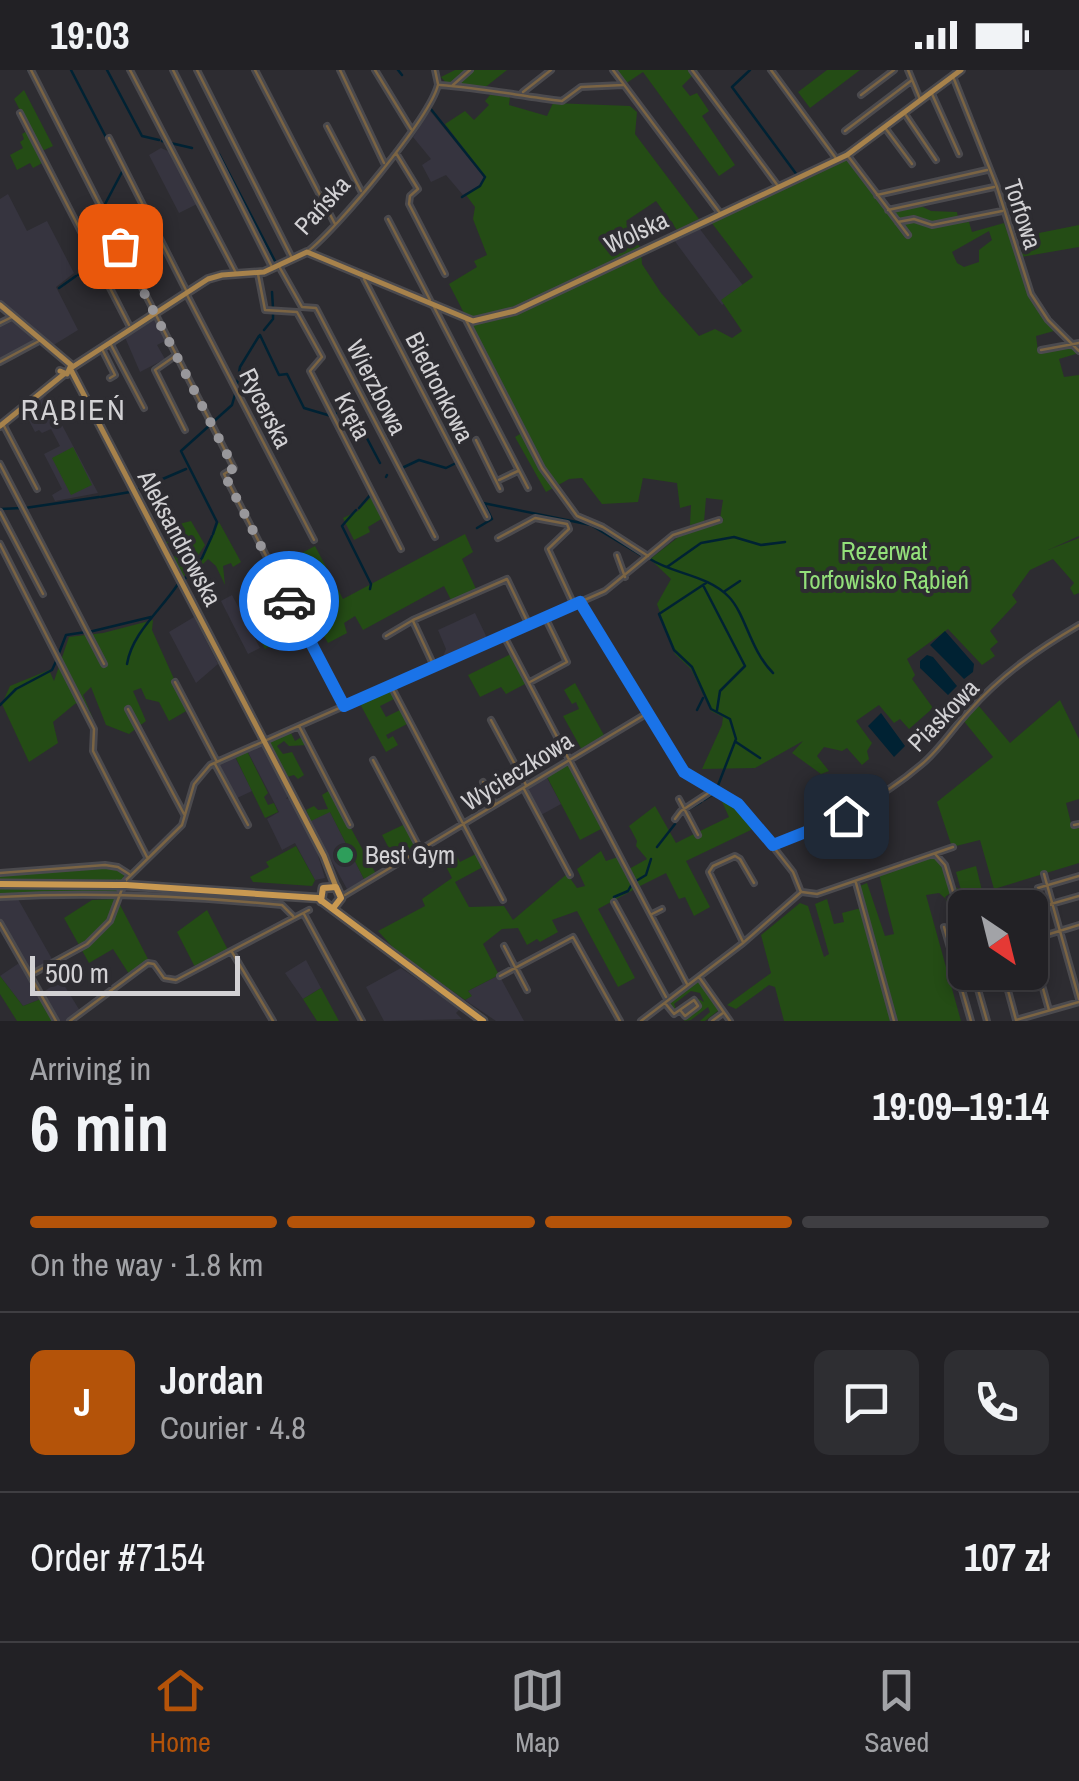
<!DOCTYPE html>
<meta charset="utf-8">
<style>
:root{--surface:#222125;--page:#2e2e32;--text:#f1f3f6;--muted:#a2a3a7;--line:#3f3e42;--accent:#b45309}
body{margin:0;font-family:"Archivo Narrow",sans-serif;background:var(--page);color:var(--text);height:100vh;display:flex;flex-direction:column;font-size:38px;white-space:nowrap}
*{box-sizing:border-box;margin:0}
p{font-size:32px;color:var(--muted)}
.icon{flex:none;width:55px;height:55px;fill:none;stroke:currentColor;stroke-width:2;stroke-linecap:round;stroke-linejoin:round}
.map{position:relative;height:951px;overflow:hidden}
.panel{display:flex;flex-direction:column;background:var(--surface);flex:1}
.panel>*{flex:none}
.needle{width:65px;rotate:145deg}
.buttons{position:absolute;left:948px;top:820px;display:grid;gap:20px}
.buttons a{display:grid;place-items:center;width:100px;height:100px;border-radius:15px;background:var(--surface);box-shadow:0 5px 15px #0003,0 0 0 2px var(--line);font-size:50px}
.scale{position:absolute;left:30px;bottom:25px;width:210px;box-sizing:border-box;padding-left:10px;border:5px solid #d2d1d4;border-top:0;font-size:28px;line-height:35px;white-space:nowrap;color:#d2d1d4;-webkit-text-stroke:8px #2d2c31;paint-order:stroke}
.pin{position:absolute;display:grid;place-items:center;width:85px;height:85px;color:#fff;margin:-42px;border-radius:20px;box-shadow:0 5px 15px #0006}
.courier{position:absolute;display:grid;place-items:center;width:100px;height:100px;margin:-50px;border:8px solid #1a73e8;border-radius:50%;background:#fff;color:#222;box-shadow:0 2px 12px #0007}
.headline em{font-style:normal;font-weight:700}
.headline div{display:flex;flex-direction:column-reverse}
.headline{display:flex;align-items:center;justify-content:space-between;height:170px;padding:0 30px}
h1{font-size:65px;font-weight:700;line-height:75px}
.bar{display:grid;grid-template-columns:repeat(4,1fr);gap:15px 10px;align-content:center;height:120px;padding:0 30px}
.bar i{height:12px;border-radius:8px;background:var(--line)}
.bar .current{background:var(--accent)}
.bar p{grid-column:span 4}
.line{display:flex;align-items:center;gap:25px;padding:0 30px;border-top:2px solid var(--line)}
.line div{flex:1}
.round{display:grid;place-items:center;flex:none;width:105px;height:105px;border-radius:15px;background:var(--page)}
.status{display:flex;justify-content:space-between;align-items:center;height:70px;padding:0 50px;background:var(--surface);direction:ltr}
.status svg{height:28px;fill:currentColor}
.tab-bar{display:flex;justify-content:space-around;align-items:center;height:140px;border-top:2px solid var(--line);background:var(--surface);font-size:28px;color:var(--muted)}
.tab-bar a{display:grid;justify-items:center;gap:5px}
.tab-bar .current{color:var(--accent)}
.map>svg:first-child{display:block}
</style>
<div class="status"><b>19:03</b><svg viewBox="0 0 49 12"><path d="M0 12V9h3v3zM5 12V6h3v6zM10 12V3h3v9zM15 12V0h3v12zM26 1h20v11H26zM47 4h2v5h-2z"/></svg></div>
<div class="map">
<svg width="1079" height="951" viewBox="0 0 1079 951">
<rect width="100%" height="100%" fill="#2d2c31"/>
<!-- built -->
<path fill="#36343f" d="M430,41L484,107L480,115L463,125L446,105L431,112L422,95L431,89L413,67Z
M161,78L170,82L197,134L179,143L149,85Z
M8,124L27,161L47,151L74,203L56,217L78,260L52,276L0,231V129Z
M699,158L745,218L722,235L674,170Z
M154,246L167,270L157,275L165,289L140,302L124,265Z
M13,251L33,269L28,275L0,290V257Z
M45,323L98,423L55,431L52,425L62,419L44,384L60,376L51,359L42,363L39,360L35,362L24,341Z
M232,525L260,578L248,584L221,531Z
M475,543L488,570L442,589L446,579L438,560Z
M194,547L218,594L196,613L169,562Z
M258,675L262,677L288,726L286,729L290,728L315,776L325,808L315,810L295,773L282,780L267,749L279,742L247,680Z
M234,685L252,721L235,729L217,694Z
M546,706L561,734L541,745L526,719Z
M329,740L365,811L347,819L309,750Z
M18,829L52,889L31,901L0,850V830Z
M306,890L321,918L303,929L285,903Z
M22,891L41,929L23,936L0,906Z
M401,898L460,939L456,943L462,949L384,951L366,917Z
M499,905L524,951H496L465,930L471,926L468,921Z
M61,910L80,941L66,951H58L42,923Z"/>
<!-- green -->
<path fill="#244c15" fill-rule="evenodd" d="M455,0H468L467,6L472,0H507L483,19L456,16L459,11L447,14L441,7Z
M615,0H698L682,16L690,26L697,23L709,41L702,46L735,95L719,106L643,2L625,14Z
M827,0H860L810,38L798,22Z
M24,20L53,76L42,81L14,29Z
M490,25L510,26L509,35L547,46L553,33L630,36L637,42L635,64L699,149L677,160L656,131L626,151L641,179L642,194L661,223L699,266L715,259L732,268L742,261L721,230L753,207L711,152L847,89L885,141L919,135L931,141L957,142L959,153L969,152L972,162L1004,153L1032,228L1054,261L1036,266L1038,281L1071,276L1079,283L1059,289L1064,307L1079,305V466L1048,480L1079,468V523L1074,525L1070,518L1074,513L1053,489L1030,500L1012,525L1017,532L990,561L998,572L990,579L995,586L982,595L948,559L907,589L915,605L912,609L933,638L909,659L900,649L894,653L879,635L856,651L872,673L867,681L869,689L862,695L847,678L842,681L824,677L817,686L829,701L821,704L792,683L803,671L755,698L702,699L722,655L723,647L711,641L691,599L675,584L657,534L671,509L650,489L681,465L720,452L724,449H720L723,430L706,428L704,452L690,455L691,435L680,438L677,413L643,408L638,432L602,434L582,408L569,409L546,422L515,367L525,361L449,214L477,197L474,191L487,185L473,149L475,137L466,125L480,117L486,107L445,54L465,41L474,50L489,35L485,31ZM989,161L992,170L979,180V192L964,197L957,193L952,182Z
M27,61L44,92L33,98L30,93L17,100L10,85L23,78L20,72L24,69L22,64Z
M1079,155V177L1021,187L1018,178L1040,173L1039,163Z
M73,377L92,415L71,425L52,388Z
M372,426L383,448L368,457L370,462L354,470L343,448L358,441Z
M191,451L205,475L183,508L173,487L185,479L180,467L166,474L171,456Z
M219,452L241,492L233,497L231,493L223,496L225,515L216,496L208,489L187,510L204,485Z
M465,464L473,482L462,489L476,519L451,530L444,516L363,560L355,546L344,553L347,563L328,573L308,538L313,536L291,499L306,491L302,483L315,476L343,529Z
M256,527L279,571L265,579L242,535Z
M153,550L152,560L188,640L169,651L159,632L146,629L141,618L133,621L146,651L129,664L106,655L91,617L83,625L97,658L76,633L53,652L58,673L29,692L2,634L10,616L49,600L54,611L69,567L103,563Z
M511,584L527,613L506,624L501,617L480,627L468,605Z
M575,613L605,667L582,680L563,646L579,639L576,632L572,634L564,620Z
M390,617L396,628L380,636L386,647L402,639L409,653L386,665L388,669L393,666L398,675L386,682L359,632Z
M1060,630L1079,669V729L1066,733L1072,757L1079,755V793L994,819L980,770L952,777L937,732L993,687L963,650L978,635L1010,673Z
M290,661L295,671L303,666L307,675L289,676L284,671L277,676L283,684L292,682L304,705L298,709L294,705L287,707L269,673Z
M247,681L268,723L264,727L268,735L274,733L278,742L265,748L235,686Z
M569,691L603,758L580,770L546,705Z
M330,720L376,804L365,811L330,742L311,751L306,740L314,736L318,740L328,739L322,725Z
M718,723L748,746L750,756L755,758L686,791L710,837L694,846L685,827L679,829L666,803L638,817L629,799L647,789L636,776L637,771L629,756L655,736L676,773L696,763L699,767L698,762L729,747Z
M405,754L416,775L395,790L382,765Z
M296,776L315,810L312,816L253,812L250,807L269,797L266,792Z
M453,778L460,792L476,784L483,797L455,812L469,837L504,836L513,850L567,804L577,818L585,816L577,799L601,781L606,791L618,787L635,819L598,839L635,908L618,917L577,841L552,850L558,862L540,872L537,869L527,875L518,858L502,859L483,874L499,905L468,921L472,926L465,930L398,883L378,861L425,836L422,829L452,808L440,785Z
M935,784L945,795L953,821L945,827L954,847L947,830L939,823L926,825L961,951H784L775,917L769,915L736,939L727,935L771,903L761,865L800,833L808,836L824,887L829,884L815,834L827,829L834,854L844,852L842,843L861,838L855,818L867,813L885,866L894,864L879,804Z
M976,796L984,829L977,837L965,838V848L955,817L961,820L956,802Z
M111,797L125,804L121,812L0,811V805Z
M16,816L119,818L117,823L0,825V818Z
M117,829L148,889L129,904L113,879L89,893L64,848L92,830Z
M207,840L228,880L204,891L197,901L177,862Z
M0,906L23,936L41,929L54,951H17L0,924Z
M697,910L721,942L719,940L705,951H700L710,942L708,937L691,950L684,951L686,946L681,940L693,932L697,937L700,936L695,927L704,932L700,923L691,921L674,934L676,939L692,927L693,929L676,941L668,935Z
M321,918L339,951H317L303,929Z"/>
<!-- water -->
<path fill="#023" d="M945,561L974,594L973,602L964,609L930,575Z
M927,585L933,587L957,616L948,625L920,598V591Z
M881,643L905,676L894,687L868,656Z"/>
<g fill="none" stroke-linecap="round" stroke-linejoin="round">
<!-- stream -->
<path stroke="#023" stroke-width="2.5" d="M28,0L43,27
M71,0L123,100L103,138
M107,0L142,66L159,70
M398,0L402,5
M750,0L732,17L797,105
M430,38L485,107L480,116L462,127
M162,71L192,78
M219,84L276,193
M124,102L131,114
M89,173L94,157
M78,205L88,196V178
M59,218L76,206
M272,222L273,238
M264,260L273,249V243
M260,265L279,305L287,304L304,338L331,346L345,372
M237,314L240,297L259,266
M335,344L350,336L380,393
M213,352L232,335L236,321
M210,355L181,381L217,452L213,464
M445,360L449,368
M451,372L460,391
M461,394L476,422
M402,398L419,390L446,398L456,393
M386,407L387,405
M137,420L186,399
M478,424L483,433L591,455L644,487
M101,427L130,422
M25,438L99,427
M359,438L371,424
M1,439L21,438
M356,440L342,456L371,514L370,519
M477,458L492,449L485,435
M650,489C673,504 708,505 729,527C746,545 750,580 773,603
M667,497L701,473L734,467L761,475L785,472
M184,510L202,488L212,466
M706,513L659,544L674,580L692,597L711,639L730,649L736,669L717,718
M704,517L745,596L720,621L717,640
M725,521L740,511
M89,562L151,547
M59,583L66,565L86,562
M127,594C132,563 161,540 178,514
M0,635L16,619L52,600L58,587
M697,640L703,628
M736,672L760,688
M704,730L715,723
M689,739L701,732
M657,777L675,754
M636,811L646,805L651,789
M614,827L628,821L632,814"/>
<defs>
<path id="street" d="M31,0L234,398L224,404L343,635
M130,0L236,203
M173,0L271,195
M197,0L291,186
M255,0L335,154
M340,0L384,93
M375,0L411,59
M435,0L438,14
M613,0L720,143
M692,0L778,116
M771,0L835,87
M908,0L920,29
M954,9L997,117L1031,224L1048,250L1079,281
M440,15C481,18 521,26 562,31L581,17L623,15
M453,15L470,0
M523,22L551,0
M932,24L959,84
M861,25L894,0
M20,43L129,255
M905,44L936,90
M327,56L361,121
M886,59L912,94
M845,61L912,10
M109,68L186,220
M396,83L418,119L410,126L409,134L445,204
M848,86L908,165
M877,125L987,100
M888,140L994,117
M388,149L430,230
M898,152L914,149L932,155L1002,141
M307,182C337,159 429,49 438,15
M280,198L302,237L316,238L435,467
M258,204L265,240L297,242L322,287L310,301L401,479
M364,209L487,447
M186,223L314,470
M434,237L528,418
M466,250L542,398L577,446L603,457L648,486
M0,253L12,247
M110,273L144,338
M1041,280L1079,273
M103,281L115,305L110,308
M175,286L155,300L185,360
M0,292L39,271
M3,354L37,419
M476,370L500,419
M0,394L104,594
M499,410L518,401
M0,442L43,524
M498,468L535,448L567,454L569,459L548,479L573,533
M0,474L94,659L93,681L147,787
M617,485L625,507
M581,535L684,702L728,727L746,742L793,802L801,822
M413,551L433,594
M386,566L413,550L507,509L528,553
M504,566L687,914
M175,612L216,690
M530,612L567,592L545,547
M391,616L503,830
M128,639L184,744
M491,650L526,715
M299,656L350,755
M373,690L419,777
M215,694L248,755
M483,712L495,734
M524,719L570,805
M679,729L698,765
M675,749L681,741L713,720
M1074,755L1079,754
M773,775C828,755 878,732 922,694C940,679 953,658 969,641C1001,605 1038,579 1079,555
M936,785L945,795L965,861
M0,803L105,795L118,797L129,804
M1044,804L1079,929
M856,813L894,951
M1038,818L1079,806
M802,822L817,824L953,777
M345,825L646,644
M0,827C94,822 188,826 282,835L293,846
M614,832L666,927
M1030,840L1079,826
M304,844L362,951
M652,844L662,839
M0,853L56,951
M944,857L971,951
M1030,870L1079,855
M743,872L709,802L713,796L735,786L740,789L754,813
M1030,872L1049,940
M504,876L527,920
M232,882L273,951
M973,902L987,951
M1003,902L1016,950
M32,904L87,874L110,851L125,811L182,755L194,714L210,695L605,521L673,465L719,450
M500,906L573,867L620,951
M699,907L730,951
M665,933L674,944L694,930
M681,941L685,946L698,936L694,930
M1016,950L1079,932
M70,951L148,893L154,894L164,908L176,910L309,840
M641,951L743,873L800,823
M712,951L723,943"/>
<path id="secondary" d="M0,235L71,295L67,304L60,301
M71,298L208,209L222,205L264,202L307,182L473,251L515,241L847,85L961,0
M71,300L324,786L336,817
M0,356L64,304"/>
<path id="primary" d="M0,814L116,815
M126,815L318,828L483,951
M321,831L323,818L336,817L341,828L334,837"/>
</defs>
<!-- street casing -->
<use href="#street" stroke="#4b4a4e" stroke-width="8"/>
<!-- secondary casing -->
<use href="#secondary" stroke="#4b4a4e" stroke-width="10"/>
<!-- primary casing -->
<use href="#primary" stroke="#4b4a4e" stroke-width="11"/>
<!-- street -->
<use href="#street" stroke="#7b6443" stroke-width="2.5"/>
<!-- secondary -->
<use href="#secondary" stroke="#a7824b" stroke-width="5"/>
<!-- primary -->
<use href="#primary" stroke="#c99951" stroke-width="6"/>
<defs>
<path id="primary-bridge" d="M116,815H126"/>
</defs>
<!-- primary-bridge casing -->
<use href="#primary-bridge" stroke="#4b4a4e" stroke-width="11" stroke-linecap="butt"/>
<!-- primary-bridge -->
<use href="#primary-bridge" stroke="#c99951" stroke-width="6"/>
</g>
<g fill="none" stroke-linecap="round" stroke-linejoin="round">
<!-- done -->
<path stroke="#98979b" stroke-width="10" stroke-dasharray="0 18" d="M120,176L234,398L224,404L289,531"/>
<!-- route -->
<path stroke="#1a73e8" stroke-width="12" d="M289,531L344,636L580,532L684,702L738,734L773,775L846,746"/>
</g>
<!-- markers -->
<circle fill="#2e9e5b" stroke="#2d2c31" stroke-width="4" cx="345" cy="785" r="10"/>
<g text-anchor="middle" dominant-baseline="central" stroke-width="8" stroke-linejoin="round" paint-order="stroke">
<!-- street labels -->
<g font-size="25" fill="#d2d1d4" stroke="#2d2c31">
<text transform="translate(322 135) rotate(-48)">Pańska</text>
<text transform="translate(1023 144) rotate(72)">Torfowa</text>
<text transform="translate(636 162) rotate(-25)">Wolska</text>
<text transform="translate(377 317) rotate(63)">Wierzbowa</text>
<text transform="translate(440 317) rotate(63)">Biedronkowa</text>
<text transform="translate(266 338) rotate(63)">Rycerska</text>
<text transform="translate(353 346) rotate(63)">Kręta</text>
<text transform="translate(180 468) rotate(62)">Aleksandrowska</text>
<text transform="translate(943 645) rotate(-46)">Piaskowa</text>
<text transform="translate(517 701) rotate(-32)">Wycieczkowa</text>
</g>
<!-- park labels -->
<g font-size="25" fill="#93e07a" stroke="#2d2c31">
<text x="884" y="481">Rezerwat<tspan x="884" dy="29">Torfowisko Rąbień</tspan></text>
</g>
<!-- poi labels -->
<g font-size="25" fill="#d2d1d4" stroke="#2d2c31" text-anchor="start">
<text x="365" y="785">Best Gym</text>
</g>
<!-- quarter labels -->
<g font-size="30" letter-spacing="2.5" fill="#d2d1d4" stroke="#2d2c31">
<text x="74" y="339">RĄBIEŃ</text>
</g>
</g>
</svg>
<div class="buttons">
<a><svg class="needle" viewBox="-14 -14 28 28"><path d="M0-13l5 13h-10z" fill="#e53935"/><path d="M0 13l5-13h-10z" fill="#a2a3a7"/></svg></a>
</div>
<div class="scale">500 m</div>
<div class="pin" style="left:120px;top:176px;background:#ea580c"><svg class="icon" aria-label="bag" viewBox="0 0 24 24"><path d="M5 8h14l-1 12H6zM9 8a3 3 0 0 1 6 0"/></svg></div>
<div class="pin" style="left:846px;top:746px;background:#1f2937"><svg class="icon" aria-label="home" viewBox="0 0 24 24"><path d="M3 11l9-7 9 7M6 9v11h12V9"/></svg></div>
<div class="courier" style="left:289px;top:531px"><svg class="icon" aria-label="car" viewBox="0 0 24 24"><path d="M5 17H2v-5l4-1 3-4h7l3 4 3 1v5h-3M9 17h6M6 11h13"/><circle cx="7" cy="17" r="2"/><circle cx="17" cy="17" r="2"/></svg></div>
</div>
<section class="panel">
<div class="headline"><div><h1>6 min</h1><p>Arriving in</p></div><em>19:09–19:14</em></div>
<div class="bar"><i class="current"></i><i class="current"></i><i class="current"></i><i></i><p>On the way · 1.8 km</p></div>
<div class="line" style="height:180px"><b class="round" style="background:var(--accent);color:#fff">J</b><div><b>Jordan</b><p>Courier · 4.8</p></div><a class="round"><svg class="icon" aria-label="chat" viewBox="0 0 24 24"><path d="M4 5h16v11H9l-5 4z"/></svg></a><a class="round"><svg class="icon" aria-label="phone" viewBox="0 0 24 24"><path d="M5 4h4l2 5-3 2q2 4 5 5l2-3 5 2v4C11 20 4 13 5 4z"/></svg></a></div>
<div class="line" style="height:130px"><div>Order #7154</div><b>107 zł</b></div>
</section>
<nav class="tab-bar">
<a class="current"><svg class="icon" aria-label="home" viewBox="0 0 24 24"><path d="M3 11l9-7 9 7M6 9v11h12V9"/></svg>Home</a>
<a><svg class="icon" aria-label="map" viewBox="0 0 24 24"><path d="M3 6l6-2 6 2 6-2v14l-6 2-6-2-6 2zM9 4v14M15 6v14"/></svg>Map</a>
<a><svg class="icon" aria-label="saved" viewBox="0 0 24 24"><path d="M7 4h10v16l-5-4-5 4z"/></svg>Saved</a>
</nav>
